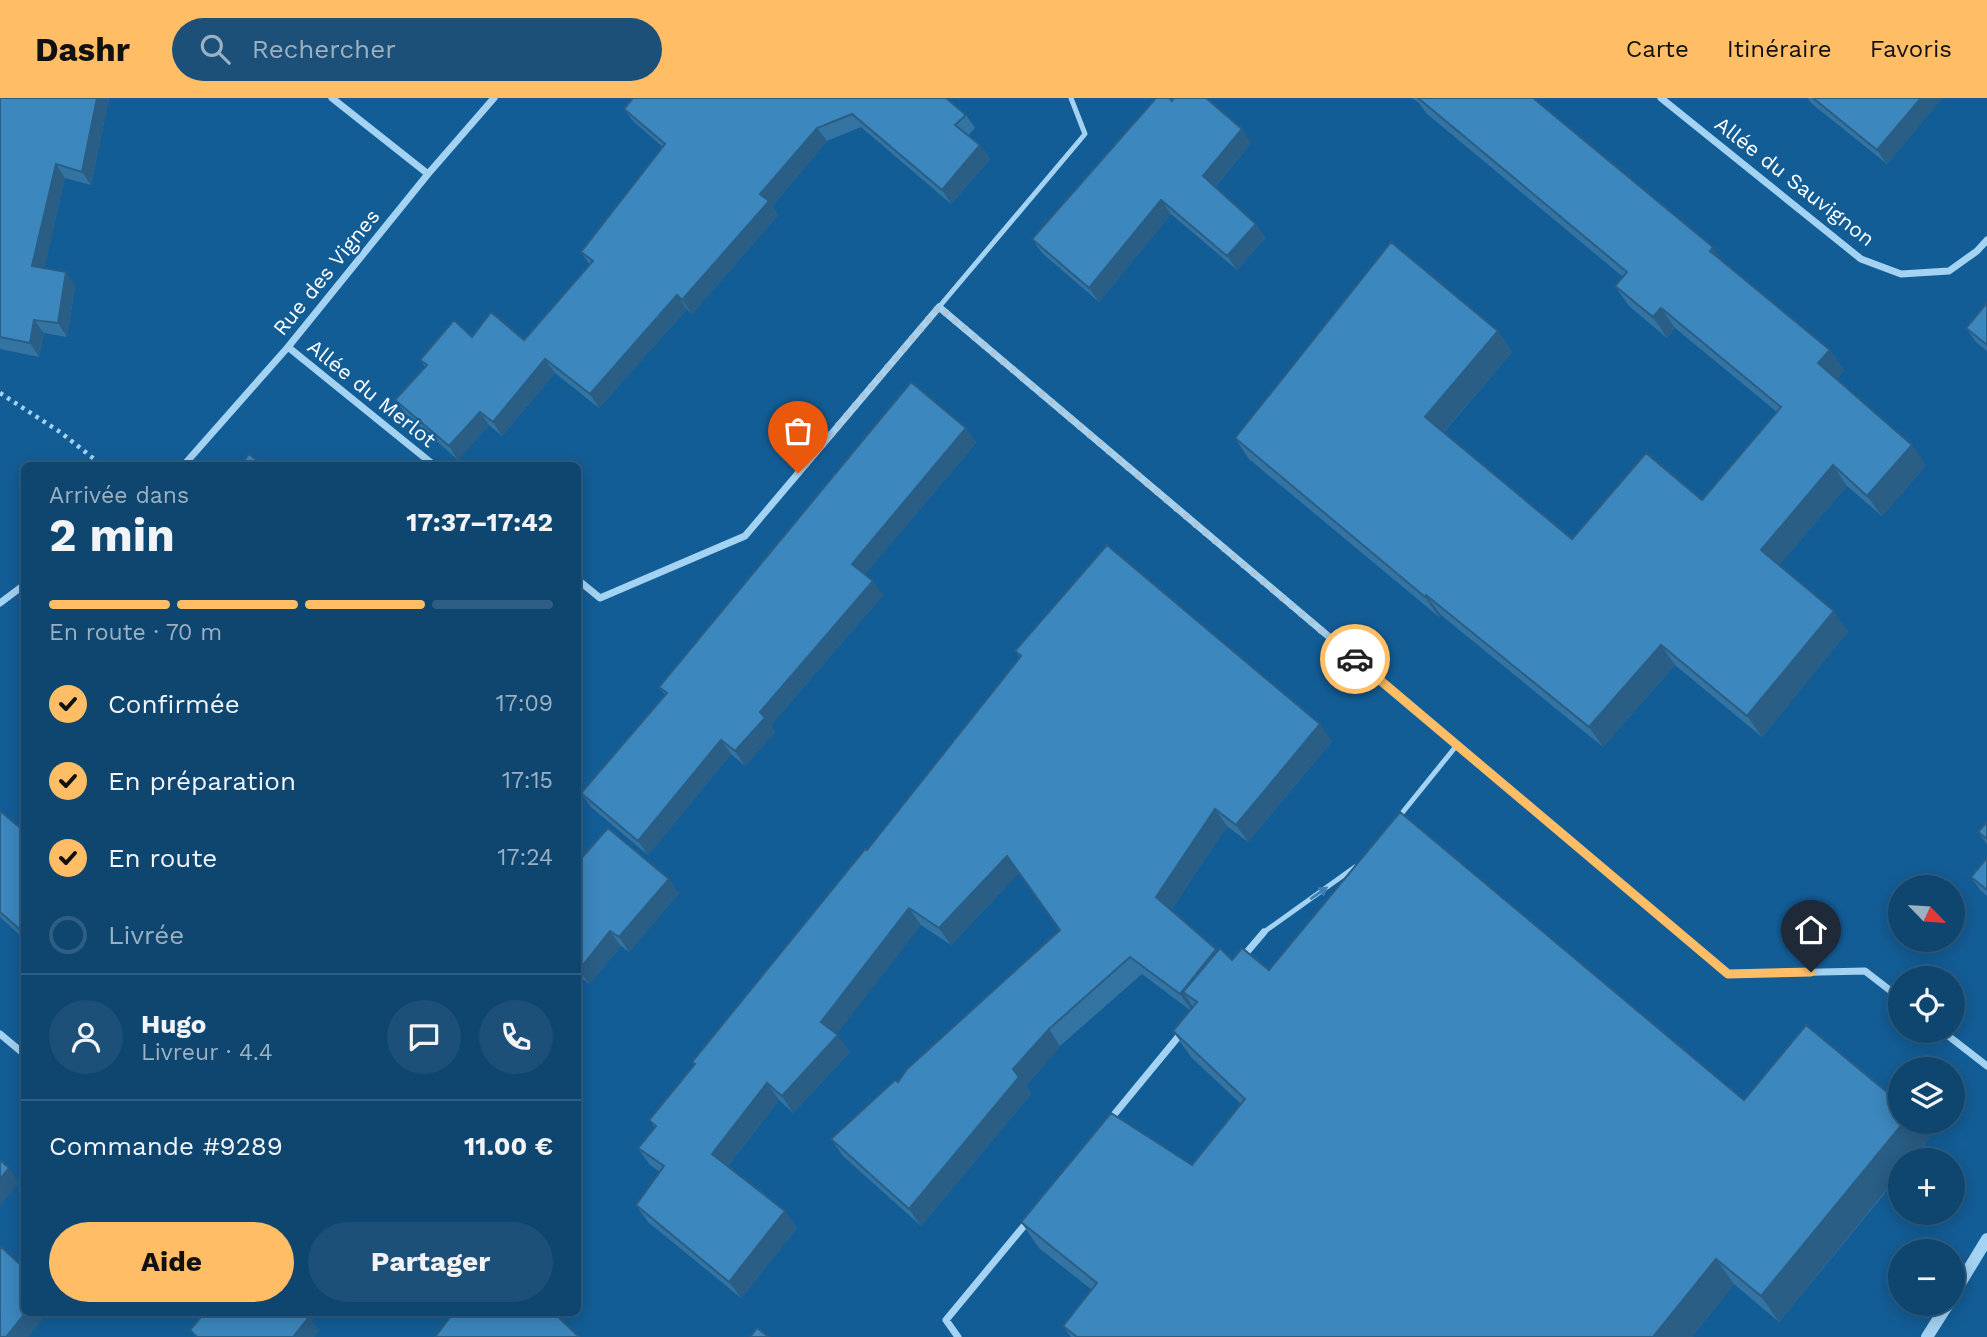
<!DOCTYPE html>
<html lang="fr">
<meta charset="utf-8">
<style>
:root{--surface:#0e4670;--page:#1c5078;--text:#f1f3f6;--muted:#9bb1c3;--line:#2e5e83;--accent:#ffbe65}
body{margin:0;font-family:"Work Sans",sans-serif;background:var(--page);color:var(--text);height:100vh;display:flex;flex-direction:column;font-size:26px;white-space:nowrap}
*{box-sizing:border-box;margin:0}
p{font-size:23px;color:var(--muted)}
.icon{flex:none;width:38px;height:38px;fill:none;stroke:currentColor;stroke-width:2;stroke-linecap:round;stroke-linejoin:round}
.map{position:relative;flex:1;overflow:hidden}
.side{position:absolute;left:21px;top:364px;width:560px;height:854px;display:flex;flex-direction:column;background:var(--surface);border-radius:10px;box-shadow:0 4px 18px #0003,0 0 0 2px var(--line)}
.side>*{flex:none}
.needle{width:46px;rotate:115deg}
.controls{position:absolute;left:1888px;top:777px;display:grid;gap:14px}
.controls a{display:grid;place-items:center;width:77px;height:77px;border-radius:50%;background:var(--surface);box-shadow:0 4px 18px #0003,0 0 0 2px var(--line);font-size:35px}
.pin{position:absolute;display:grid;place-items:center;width:60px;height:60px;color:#fff;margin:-72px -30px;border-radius:50% 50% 50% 0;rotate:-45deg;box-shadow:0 0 7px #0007}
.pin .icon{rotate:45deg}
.courier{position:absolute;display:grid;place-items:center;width:70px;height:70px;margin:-35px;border:5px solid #ffbe65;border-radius:50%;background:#fff;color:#222;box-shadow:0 2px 9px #0007}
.headline em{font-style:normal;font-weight:700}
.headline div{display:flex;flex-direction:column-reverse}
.headline{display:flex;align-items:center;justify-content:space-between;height:119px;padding:0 28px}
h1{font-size:46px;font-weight:700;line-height:52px}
.bar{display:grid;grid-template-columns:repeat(4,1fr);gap:10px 7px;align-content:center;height:84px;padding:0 28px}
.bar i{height:9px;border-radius:5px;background:var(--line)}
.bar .on{background:var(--accent)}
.bar p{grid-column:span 4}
.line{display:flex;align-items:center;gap:18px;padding:0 28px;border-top:2px solid var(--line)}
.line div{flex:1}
.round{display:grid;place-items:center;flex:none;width:74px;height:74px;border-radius:37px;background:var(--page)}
ol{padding:0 28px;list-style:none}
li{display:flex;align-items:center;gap:21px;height:77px}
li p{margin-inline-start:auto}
li .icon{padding:7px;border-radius:50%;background:var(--accent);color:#111;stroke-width:4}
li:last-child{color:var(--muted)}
li i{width:38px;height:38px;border:4px solid var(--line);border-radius:50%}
.button{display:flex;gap:14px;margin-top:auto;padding:14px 28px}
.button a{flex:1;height:80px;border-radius:42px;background:var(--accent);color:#111;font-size:28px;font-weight:700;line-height:80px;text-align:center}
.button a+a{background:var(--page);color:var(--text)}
header{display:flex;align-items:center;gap:42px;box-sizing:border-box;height:98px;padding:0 35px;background:var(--accent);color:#111}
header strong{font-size:33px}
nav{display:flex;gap:38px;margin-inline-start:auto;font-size:24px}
.search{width:490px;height:63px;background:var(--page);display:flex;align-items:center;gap:18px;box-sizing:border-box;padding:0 24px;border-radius:38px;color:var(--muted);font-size:26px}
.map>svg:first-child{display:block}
</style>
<header>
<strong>Dashr</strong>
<div class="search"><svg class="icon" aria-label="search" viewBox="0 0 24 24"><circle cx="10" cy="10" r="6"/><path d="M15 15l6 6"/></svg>Rechercher</div>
<nav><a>Carte</a><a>Itinéraire</a><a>Favoris</a></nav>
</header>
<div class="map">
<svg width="1987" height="1239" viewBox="0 0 1987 1239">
<rect width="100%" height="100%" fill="#135d96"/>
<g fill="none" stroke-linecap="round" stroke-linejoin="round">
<!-- path -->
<path stroke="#a3d2f2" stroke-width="4.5" stroke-dasharray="3.5 5" stroke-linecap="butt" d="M0,295L60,334L103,368"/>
<!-- service -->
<path stroke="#a3d2f2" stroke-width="5" d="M939,209L1085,36L1071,0
M1398,720L1457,647
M1264,834L1355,769"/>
<!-- minor -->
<path stroke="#a3d2f2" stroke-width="7" d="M332,0L428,76
M1661,0L1861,161L1901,176L1949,173L1977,153L1987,142
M288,249L435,368
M183,368L288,249L428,76L494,0
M578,482L600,500L745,438L939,209L1728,876L1865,873L1900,900
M0,505L24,487
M1241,861L1264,834
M1942,933L1987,968
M0,936L24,956
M1108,1024L1183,933
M958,1239L946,1222L1028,1123"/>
<!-- tertiary -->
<path stroke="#a3d2f2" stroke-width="12" d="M1953,1197L1987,1141
M1927,1239L1948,1206"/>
</g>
<!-- wall -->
<path fill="#3474a3" d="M0,0H109L91,87L65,80L44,171L75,188L67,239L44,235L39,259L0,251Z
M1412,0H1533L1725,166L1830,252L1844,272L1836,281L1926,367L1882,418L1847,388L1779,467L1848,533L1762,639L1675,567L1603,649L1441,517L1439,519L1249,361L1235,340L1498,233L1512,254L1444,334L1572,441L1702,402L1777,314L1675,230L1667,240L1629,208L1615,188L1623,179L1426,15L1419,5Z
M1808,0H1942L1887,66L1811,5Z
M1172,3L1251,45L1215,89L1256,126L1265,140L1237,172L1171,116L1099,204L1042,155L1032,141Z
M624,11L966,17L975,30L968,38L980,47L990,61L951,106L861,29L827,43L772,108L778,117L692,216L687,211L599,310L555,275L502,338L489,327L458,362L405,315L395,302L425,269L420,262L472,239L524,242L590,167L581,154L663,49L634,24Z
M1987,205V253L1976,244L1966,230Z
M966,330L976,345L865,476L883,497L771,627L775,634L745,668L731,656L648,757L591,709L581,695L665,597L659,589Z
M1015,553L1332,643L1248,744L1227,728L1171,812L1218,853L1232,862L1744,1002L1930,1040L1779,1224L1734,1186L1692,1239H1071L1063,1228L1092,1192L1039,1150L1021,1124L1192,1067L1241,1006L1191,959L1173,933L1190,912L1142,876L1060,948L1026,988L1031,996L921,1128L843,1058L831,1041L898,984L1059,832L1019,775L951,847L921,827L836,936L850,954L793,1015L779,1002L728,1068L797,1130L741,1200L648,1124L636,1107L660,1074L650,1067L638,1050L655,1030L649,1022L694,967L692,964L867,752L1020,560Z
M0,713L24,733V841L0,819Z
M1987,724V746L1978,734Z
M1987,760V798L1981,793L1971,779Z
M578,764L679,795L629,854L621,848L589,886L578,877Z"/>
<!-- shaded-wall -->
<path fill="#2a5e85" d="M97,0H109L91,87L82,74Z
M1921,0H1942L1887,66L1877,52Z
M817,30L827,43L772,108L778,117L692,216L682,202L760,96Z
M1242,31L1251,45L1212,92L1203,78Z
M980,47L990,61L951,106L942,92Z
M56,66L65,80L42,182L32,168Z
M1161,102L1171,116L1099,204L1089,190Z
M1256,126L1265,140L1237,172L1227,158Z
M1713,149L1727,169L1710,153Z
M66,174L75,188L67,239L58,225Z
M677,197L687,211L599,310L590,296Z
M1661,210L1675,230L1667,240L1653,219Z
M34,222L44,235L39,259L30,245Z
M1498,233L1512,254L1439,339L1425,319Z
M1830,252L1844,272L1832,286L1818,265Z
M545,261L555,275L502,338L493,324Z
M480,314L489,327L458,362L449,348Z
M966,330L976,345L862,480L852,466Z
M1912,347L1926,367L1882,418L1867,398Z
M1833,367L1847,388L1775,472L1761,452Z
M873,483L883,497L771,627L775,634L745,668L735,653L760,614Z
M1426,497L1441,517L1439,519L1425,499Z
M1834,513L1848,533L1762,639L1747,618Z
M1661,547L1675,567L1603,649L1589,629Z
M1320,626L1332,643L1248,744L1236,727Z
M721,642L731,656L648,757L638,743Z
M1215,711L1227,728L1168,816L1156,799Z
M1007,758L1019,775L951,847L939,830Z
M669,781L679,795L629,854L619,839Z
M909,810L921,827L833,941L821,924Z
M610,833L621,848L589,886L579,872Z
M1216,851L1228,868L1183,894L1194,910L1192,913L1180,896Z
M1049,931L1060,948L1026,988L1031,996L921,1128L909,1111L1013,971Z
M838,937L850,954L793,1015L782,998Z
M767,985L779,1002L724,1073L712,1056Z
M1904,1024H1918L1930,1040L1911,1062H1900V1075L1779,1224L1761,1198Z
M9,1070L19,1085L0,1108V1081Z
M785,1113L797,1130L741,1200L729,1184Z
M1716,1161L1734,1186L1692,1239H1653Z
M26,1214H47V1216L28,1239H6Z
M302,1214H319L312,1223L319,1233L314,1239H293Z"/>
<!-- building -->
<path fill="#3c87be" stroke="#2a5e85" stroke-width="2" d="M0,0H97L82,74L56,66L32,168L66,174L58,225L34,222L30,245L0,239Z
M633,0H946L966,17L955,27L980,47L942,92L852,16L817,30L760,96L769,103L682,202L677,197L590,296L545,261L493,324L480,314L449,348L395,302L427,267L420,262L454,222L472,239L491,214L524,242L593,163L581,154L665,46L624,11Z
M1156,0H1169L1172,3L1174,0H1206L1242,31L1203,78L1256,126L1227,158L1161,102L1089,190L1032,141Z
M1418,0H1533L1713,149L1710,153L1830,252L1818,265L1912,347L1867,398L1833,367L1761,452L1834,513L1747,618L1661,547L1589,629L1426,497L1425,499L1235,340L1391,144L1498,233L1425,319L1572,441L1646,355L1702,402L1781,309L1661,210L1653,219L1615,188L1627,174Z
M1813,0H1921L1877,52Z
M1987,205V247L1966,230Z
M911,284L966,330L852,466L873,483L760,614L765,620L735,653L721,642L638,743L581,695L667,595L659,589Z
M249,356L264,368H240Z
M1107,447L1320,626L1236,727L1215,711L1156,799L1216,851L1180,896L1130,859L1049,931L1013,971L1019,979L909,1111L831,1041L895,982L898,984L907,971L1060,832L1007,758L939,830L909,810L821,924L838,937L782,998L767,985L712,1056L785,1113L729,1184L636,1107L664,1068L638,1050L656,1028L649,1022L695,966L692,964L865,751L867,752L1021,558L1015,553Z
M0,713L24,733V835L0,814Z
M1400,714L1744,1002L1806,927L1900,1005V1024H1904L1761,1198L1716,1161L1653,1239H1077L1063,1228L1097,1185L1021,1124L1111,1015L1192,1067L1245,1001L1173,933L1197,904L1183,894L1220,850L1232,862L1242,850L1269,872Z
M1987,724V741L1978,734Z
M608,730L669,781L619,839L610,833L579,872L578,871V764Z
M1987,760V792L1971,779Z
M0,1062L9,1070L0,1081Z
M0,1148L24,1170V1180L20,1185L24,1189V1214H26L6,1239H0Z
M205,1214H303L309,1219L293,1239H197L190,1232Z
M454,1214H553L579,1239H435Z
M757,1230L769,1239H750Z"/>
<!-- one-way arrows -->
<defs><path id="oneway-solid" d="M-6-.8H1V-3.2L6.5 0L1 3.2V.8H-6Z" transform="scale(1.75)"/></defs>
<use fill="#3e80b2" href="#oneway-solid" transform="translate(1319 795) rotate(-35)"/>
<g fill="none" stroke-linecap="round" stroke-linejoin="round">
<!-- done -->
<path stroke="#acc6da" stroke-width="7" stroke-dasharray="0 12.6" d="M798,375L939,209L1355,561"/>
<!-- route -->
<path stroke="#ffbe65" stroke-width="9" d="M1355,561L1728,876L1811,874"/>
</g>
<g text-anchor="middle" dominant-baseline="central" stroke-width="5" stroke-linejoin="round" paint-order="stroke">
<!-- street labels -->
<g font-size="21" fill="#fff" stroke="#135d96">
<text transform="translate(1795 83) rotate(38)">Allée du Sauvignon</text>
<text transform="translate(326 174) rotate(-51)">Rue des Vignes</text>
<text transform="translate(372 295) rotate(39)">Allée du Merlot</text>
</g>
</g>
</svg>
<div class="controls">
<a><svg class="needle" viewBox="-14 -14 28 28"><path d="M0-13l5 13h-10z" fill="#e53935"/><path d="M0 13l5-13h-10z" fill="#9bb1c3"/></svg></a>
<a><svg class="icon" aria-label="locate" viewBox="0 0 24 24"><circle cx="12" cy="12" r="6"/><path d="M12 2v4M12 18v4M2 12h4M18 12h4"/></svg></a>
<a><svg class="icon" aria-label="layers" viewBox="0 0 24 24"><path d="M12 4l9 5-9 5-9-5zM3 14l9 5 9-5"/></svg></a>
<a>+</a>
<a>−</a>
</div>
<div class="pin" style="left:798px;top:375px;background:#ea580c"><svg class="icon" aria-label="bag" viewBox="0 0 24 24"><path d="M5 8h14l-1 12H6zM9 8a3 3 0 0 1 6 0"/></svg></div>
<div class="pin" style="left:1811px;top:874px;background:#1f2937"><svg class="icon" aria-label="home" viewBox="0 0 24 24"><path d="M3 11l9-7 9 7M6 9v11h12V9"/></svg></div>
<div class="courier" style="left:1355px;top:561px"><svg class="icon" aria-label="car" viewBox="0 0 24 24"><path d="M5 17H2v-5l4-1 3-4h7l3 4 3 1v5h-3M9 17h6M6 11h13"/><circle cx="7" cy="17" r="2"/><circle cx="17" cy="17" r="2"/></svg></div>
<section class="side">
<div class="headline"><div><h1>2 min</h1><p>Arrivée dans</p></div><em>17:37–17:42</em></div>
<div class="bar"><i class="on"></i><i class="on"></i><i class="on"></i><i></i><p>En route · 70 m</p></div>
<ol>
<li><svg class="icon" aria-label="check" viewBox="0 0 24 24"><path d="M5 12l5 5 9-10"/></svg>Confirmée<p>17:09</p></li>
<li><svg class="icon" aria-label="check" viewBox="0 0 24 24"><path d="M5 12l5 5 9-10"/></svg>En préparation<p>17:15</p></li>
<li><svg class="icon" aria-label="check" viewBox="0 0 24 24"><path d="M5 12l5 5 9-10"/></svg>En route<p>17:24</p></li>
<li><i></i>Livrée</li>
</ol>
<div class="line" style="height:126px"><a class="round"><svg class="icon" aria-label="person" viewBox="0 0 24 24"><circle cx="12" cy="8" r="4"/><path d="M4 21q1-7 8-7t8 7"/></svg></a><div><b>Hugo</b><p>Livreur · 4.4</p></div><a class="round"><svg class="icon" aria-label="chat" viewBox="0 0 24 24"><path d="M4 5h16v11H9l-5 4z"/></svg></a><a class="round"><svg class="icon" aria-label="phone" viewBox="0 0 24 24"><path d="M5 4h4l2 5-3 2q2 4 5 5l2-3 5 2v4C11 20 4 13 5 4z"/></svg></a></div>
<div class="line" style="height:91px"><div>Commande #9289</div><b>11.00 €</b></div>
<div class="button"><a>Aide</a><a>Partager</a></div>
</section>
</div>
